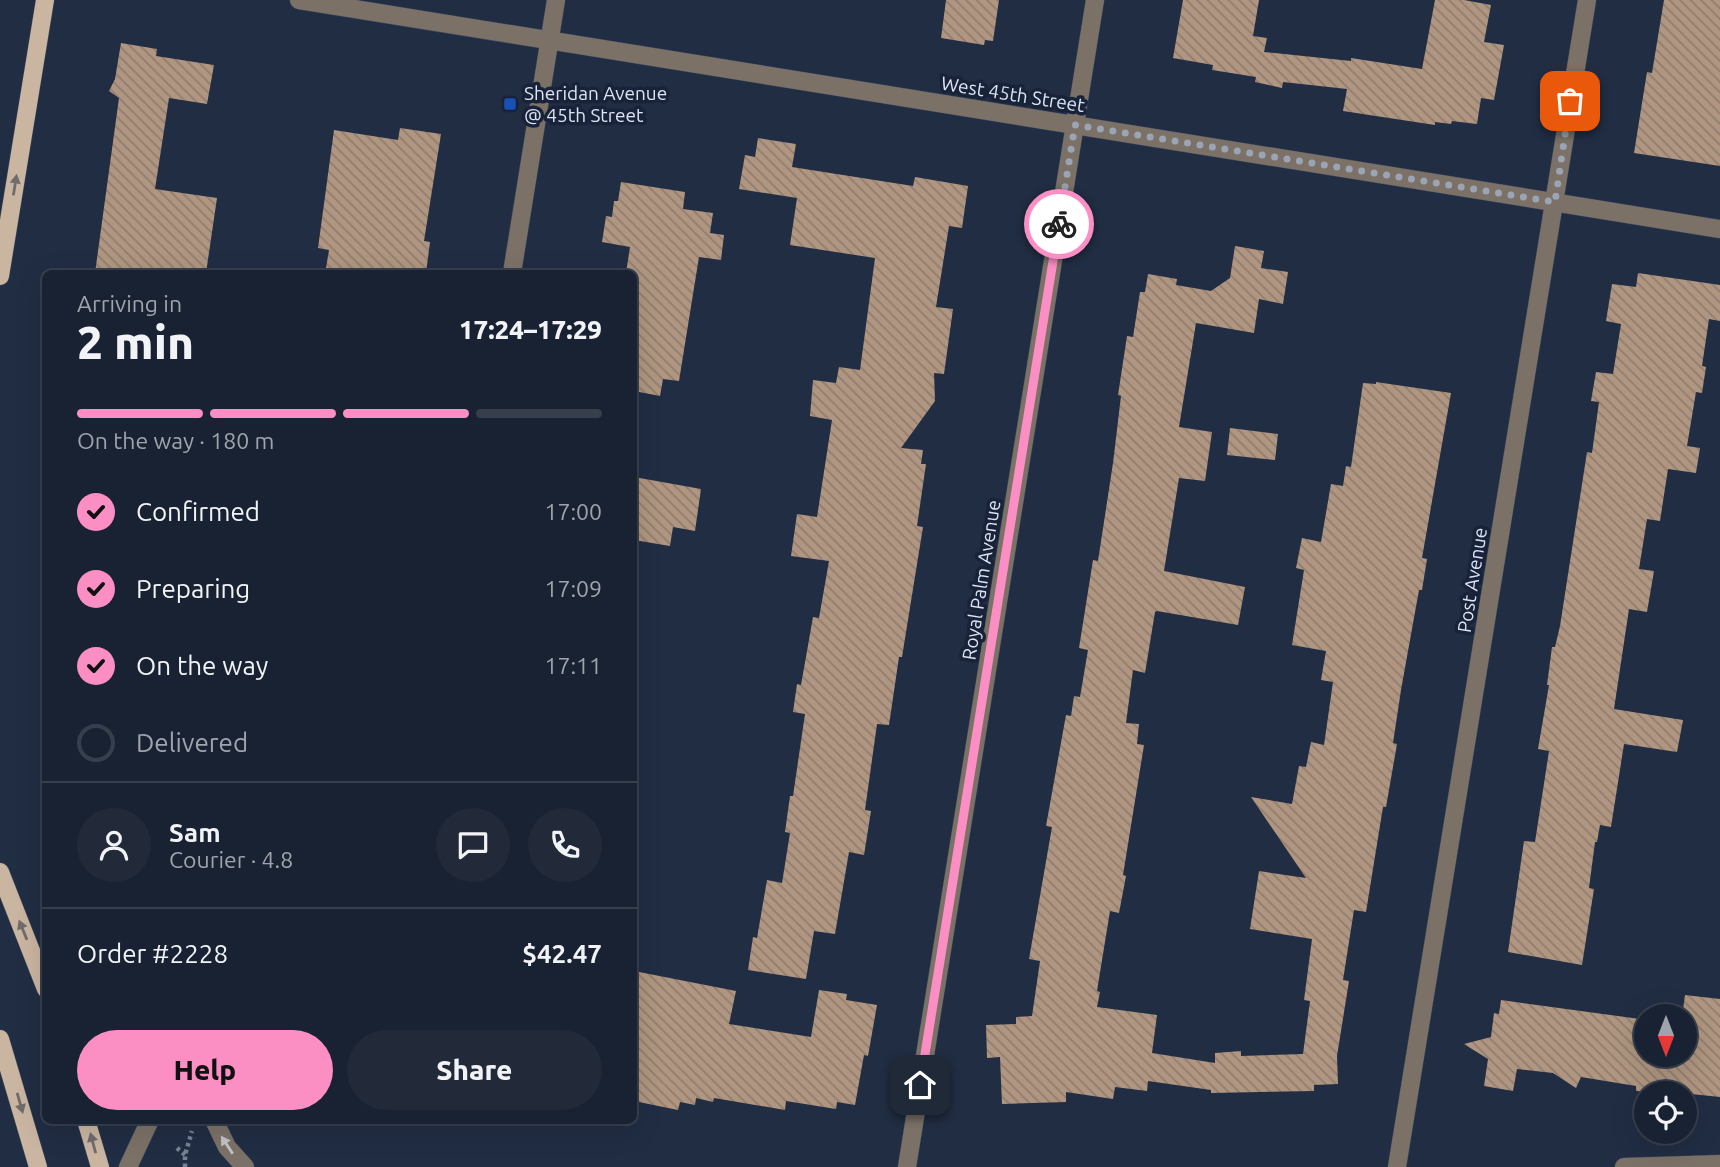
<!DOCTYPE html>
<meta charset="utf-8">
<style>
:root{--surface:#192232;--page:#222a3a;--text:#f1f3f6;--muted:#9fa4ac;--line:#373f4d;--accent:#fb8fc4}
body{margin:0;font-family:Ubuntu,sans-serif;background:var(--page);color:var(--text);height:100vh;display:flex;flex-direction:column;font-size:26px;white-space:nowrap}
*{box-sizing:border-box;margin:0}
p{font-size:23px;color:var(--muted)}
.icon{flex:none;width:38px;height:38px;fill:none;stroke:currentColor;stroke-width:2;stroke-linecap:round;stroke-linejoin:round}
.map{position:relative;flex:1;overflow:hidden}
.drawer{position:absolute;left:42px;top:270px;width:595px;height:854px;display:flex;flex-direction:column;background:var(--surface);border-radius:10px;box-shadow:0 7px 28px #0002,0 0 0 2px var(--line)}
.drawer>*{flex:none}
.needle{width:46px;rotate:180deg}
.fabs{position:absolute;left:1634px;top:1004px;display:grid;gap:14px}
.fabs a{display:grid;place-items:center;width:63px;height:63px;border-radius:50%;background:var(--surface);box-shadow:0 7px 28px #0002,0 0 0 2px var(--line);font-size:35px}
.pin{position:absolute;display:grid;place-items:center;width:60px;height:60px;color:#fff;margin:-30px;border-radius:14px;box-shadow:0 4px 10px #0006}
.courier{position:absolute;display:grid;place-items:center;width:70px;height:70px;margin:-35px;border:5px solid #fb8fc4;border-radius:50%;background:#fff;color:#222;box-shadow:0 2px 9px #0007}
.headline em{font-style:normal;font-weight:800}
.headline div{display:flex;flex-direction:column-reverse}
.headline{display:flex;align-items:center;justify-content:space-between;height:119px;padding:0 35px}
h1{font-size:46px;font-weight:800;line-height:52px}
.bar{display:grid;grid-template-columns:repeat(4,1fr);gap:10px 7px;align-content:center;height:84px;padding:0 35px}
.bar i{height:9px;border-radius:5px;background:var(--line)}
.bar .on{background:var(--accent)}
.bar p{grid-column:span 4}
.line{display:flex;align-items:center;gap:18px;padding:0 35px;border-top:2px solid var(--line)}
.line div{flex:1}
.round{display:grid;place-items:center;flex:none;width:74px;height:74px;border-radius:37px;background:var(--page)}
ol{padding:0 35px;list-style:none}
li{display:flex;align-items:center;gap:21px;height:77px}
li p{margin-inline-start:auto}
li .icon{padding:7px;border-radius:50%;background:var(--accent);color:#111;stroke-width:4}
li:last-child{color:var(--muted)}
li i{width:38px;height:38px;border:4px solid var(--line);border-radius:50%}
.button{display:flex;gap:14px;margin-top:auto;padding:14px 35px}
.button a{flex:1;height:80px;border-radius:42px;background:var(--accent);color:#111;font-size:28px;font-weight:800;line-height:80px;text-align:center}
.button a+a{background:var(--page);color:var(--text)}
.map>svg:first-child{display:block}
</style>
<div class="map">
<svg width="1720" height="1167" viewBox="0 0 1720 1167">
<defs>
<pattern id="building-back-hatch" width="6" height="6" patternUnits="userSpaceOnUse" patternTransform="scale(1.75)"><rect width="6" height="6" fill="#b09680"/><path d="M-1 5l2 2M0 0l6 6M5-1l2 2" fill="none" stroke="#8f7d70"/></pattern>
</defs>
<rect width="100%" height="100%" fill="#212d43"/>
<!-- building -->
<path fill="url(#building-back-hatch)" d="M946,0H999L993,41L985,40L984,45L941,38Z
M1183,0H1259L1253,36L1267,38L1264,52L1351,61V58L1422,69L1435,0H1464L1491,5L1484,42L1504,45L1494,100L1481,98L1477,124L1452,121L1451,124L1435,122V125L1343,111L1347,89L1283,82L1282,88L1255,82L1256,77L1212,70L1213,65L1173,58Z
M1664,0H1720V166L1634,153L1647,72L1652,73Z
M121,43L157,49L156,56L214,65L207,104L169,98L155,189L217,198L206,273H95L119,98L109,91L115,79Z
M400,128L441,134L424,241L430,242L426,273H361L326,268L329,250L318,248L334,130L398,140Z
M758,138L796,144L792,167L913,186L915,177L968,186L962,228L949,226L936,307L953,309L944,374L934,373L935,401L901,448L923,450L921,464H926L917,526L923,527L902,657H899L889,725L877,724L865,810L871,811L864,855L849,852L835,934L814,931L806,979L748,970L753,937L757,938L767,880L782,883L790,833L785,832L790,796H793L805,714L793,712L797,684L801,685L813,617L819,618L829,561L791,556L797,514L817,517L832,420L810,416L813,380L836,383L839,367L860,370L875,258L790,245L797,198L739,189L745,155L755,157Z
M621,182L685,192L683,209L713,213L710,233L724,235L721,260L699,257L679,381L663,379L660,396L634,391V273H626L630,247L602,242L606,216L612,217L614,201H618Z
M1235,246L1264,251L1261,268L1288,272L1283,304L1259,299L1254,333L1196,323L1179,427L1212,432L1205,481L1179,478L1164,571L1245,587L1238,625L1157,611L1155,612L1145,673L1133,670L1126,723L1139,724L1137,744L1144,745L1123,875L1126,876L1119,913L1110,911L1097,991L1100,992L1097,1007L1157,1015L1152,1053L1215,1063V1053L1241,1051V1056L1303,1054L1310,1001L1304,1000L1312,939L1250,929L1259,871L1306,878L1251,797L1292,804L1299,766L1306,767L1311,742L1324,745L1333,682L1321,680L1326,651L1292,645L1304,570L1296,568L1302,538L1321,542L1331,484L1343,486L1346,466L1351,467L1363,383L1376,384V382L1451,393L1422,558L1427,559L1422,590H1419L1401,690L1393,743L1397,744L1386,807H1383L1366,912L1354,910L1343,980L1349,981L1337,1056L1338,1084L1314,1085V1091L1211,1093V1090L1148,1081L1147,1091L1115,1087L1113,1099L1066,1092V1102L1002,1104L1000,1057L987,1058L986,1025L1016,1024V1017L1032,1016L1040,961L1029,959L1052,827L1046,826L1066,715L1071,716L1074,696L1080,697L1088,650L1079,648L1093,560L1098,561L1113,463L1121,396L1118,395L1127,336L1133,337L1140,292H1145L1148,274L1177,279L1176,285L1211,291L1230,278Z
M1638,273L1720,285V321L1709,319L1702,366L1706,367L1702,393L1696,392L1687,446L1700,448L1696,473L1668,469L1660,521L1647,519L1639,569L1654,571L1647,612L1629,609L1614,709L1683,720L1677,752L1624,744L1611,827L1600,825L1597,842H1595L1589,888L1594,889L1582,965L1508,952L1524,841L1535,842L1549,751L1538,749L1549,685H1547L1552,647H1555L1560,626L1587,452L1592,453L1599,402L1591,401L1596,372L1613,374L1621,324L1606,321L1612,284L1636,287Z
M1230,428L1278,434L1275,460L1227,455Z
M634,477L701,489L695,531L673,527L670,546L634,540Z
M634,971L736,991L729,1024L811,1037L819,990L847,994L846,1000L877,1005L868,1056L864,1055L855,1105L837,1102L836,1109L786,1101L785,1110L714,1098L713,1102L696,1098L695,1105L680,1102L678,1110L634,1101Z
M1685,995L1720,999V1097L1662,1091V1093L1636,1091V1086L1581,1077L1576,1088L1553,1073L1517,1069L1513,1091L1484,1086L1488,1059L1464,1044L1491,1037L1494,1013L1499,1014L1501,1000L1647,1020V1055H1685V1017H1682Z"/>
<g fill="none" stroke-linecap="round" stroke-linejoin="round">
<defs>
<path id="minor" d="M299,0L1720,229
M512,273L556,0
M214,1120L227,1147L245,1167
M128,1167L150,1120
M907,1167L1095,0
M1397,1167L1587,0
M1624,1167L1720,1164"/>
<path id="major" d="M0,276L45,0
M0,872L46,989
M0,1039L38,1167
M86,1120L100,1167"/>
</defs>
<!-- minor casing -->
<use href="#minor" stroke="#3f4a5f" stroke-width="19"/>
<!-- major casing -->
<use href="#major" stroke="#3f4a5f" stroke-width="19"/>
<!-- path -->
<path stroke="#758092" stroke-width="4.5" stroke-dasharray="3.5 3.5" stroke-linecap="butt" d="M177,1148L185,1155
M185,1167V1155L192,1131"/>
<!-- minor -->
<use href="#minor" stroke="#7b7167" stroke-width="18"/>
<!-- major -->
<use href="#major" stroke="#c9b5a0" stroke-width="18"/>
</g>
<!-- one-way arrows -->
<defs><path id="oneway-solid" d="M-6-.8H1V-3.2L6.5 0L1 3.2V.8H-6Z" transform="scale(1.75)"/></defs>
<g fill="#706c6c">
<use href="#oneway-solid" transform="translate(15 185) rotate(-81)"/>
<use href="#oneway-solid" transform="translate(23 930) rotate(-112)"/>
<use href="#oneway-solid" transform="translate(20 1103) rotate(74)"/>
<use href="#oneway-solid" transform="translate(93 1143) rotate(-105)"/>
</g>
<use fill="#bfc2c9" href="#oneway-solid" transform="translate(227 1145) rotate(-123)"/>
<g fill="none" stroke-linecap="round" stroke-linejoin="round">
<!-- done -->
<path stroke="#9ba4b5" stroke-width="7" stroke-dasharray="0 12.6" d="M1059,224L1075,125L1555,202L1570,101"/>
<!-- route -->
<path stroke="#fb8fc4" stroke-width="9" d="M920,1085L1059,224"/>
</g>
<!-- markers -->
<rect fill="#1a4fb4" stroke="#182339" stroke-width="2.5" x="503" y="97" width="14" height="14" rx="3.5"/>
<g text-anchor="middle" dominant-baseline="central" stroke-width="7" stroke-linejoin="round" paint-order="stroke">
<!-- poi labels -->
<g font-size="19" fill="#dce4f3" stroke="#182339" text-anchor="start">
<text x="524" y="93">Sheridan Avenue<tspan x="524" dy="22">@ 45th Street</tspan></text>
</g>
<!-- street labels -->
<g font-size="19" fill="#dce4f3" stroke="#182339">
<text transform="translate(1013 94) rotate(9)">West 45th Street</text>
<text transform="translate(981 580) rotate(-81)">Royal Palm Avenue</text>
<text transform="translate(1472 580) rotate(-81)">Post Avenue</text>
</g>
</g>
</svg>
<div class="fabs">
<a><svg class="needle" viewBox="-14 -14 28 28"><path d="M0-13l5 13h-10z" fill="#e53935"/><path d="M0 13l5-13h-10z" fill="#9fa4ac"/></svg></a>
<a><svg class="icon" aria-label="locate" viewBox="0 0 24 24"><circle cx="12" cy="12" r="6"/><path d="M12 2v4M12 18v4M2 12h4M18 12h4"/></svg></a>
</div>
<div class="pin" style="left:1570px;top:101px;background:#ea580c"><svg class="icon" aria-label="bag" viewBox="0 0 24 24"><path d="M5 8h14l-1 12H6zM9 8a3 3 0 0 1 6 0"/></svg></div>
<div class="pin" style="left:920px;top:1085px;background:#1f2937"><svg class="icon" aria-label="home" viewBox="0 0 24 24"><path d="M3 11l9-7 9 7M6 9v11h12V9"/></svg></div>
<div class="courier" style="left:1059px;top:224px"><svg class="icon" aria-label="bike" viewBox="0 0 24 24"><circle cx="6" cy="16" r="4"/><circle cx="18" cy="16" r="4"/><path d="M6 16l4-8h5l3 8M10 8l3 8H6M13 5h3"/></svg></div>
<section class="drawer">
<div class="headline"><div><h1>2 min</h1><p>Arriving in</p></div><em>17:24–17:29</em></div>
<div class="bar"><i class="on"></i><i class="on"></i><i class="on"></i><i></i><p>On the way · 180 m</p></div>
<ol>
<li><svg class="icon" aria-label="check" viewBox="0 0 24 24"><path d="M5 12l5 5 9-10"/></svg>Confirmed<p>17:00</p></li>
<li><svg class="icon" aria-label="check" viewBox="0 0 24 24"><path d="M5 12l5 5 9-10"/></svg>Preparing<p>17:09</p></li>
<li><svg class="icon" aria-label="check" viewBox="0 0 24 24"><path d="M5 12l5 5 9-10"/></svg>On the way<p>17:11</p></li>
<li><i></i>Delivered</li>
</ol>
<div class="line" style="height:126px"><a class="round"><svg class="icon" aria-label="person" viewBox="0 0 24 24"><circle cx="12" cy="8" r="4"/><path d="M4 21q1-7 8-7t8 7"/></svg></a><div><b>Sam</b><p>Courier · 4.8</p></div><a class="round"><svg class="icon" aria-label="chat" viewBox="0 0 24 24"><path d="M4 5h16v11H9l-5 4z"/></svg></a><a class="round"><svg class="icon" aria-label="phone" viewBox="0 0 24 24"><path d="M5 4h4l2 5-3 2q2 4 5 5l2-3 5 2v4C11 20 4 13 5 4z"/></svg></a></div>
<div class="line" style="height:91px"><div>Order #2228</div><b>$42.47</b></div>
<div class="button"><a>Help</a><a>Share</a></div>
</section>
</div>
